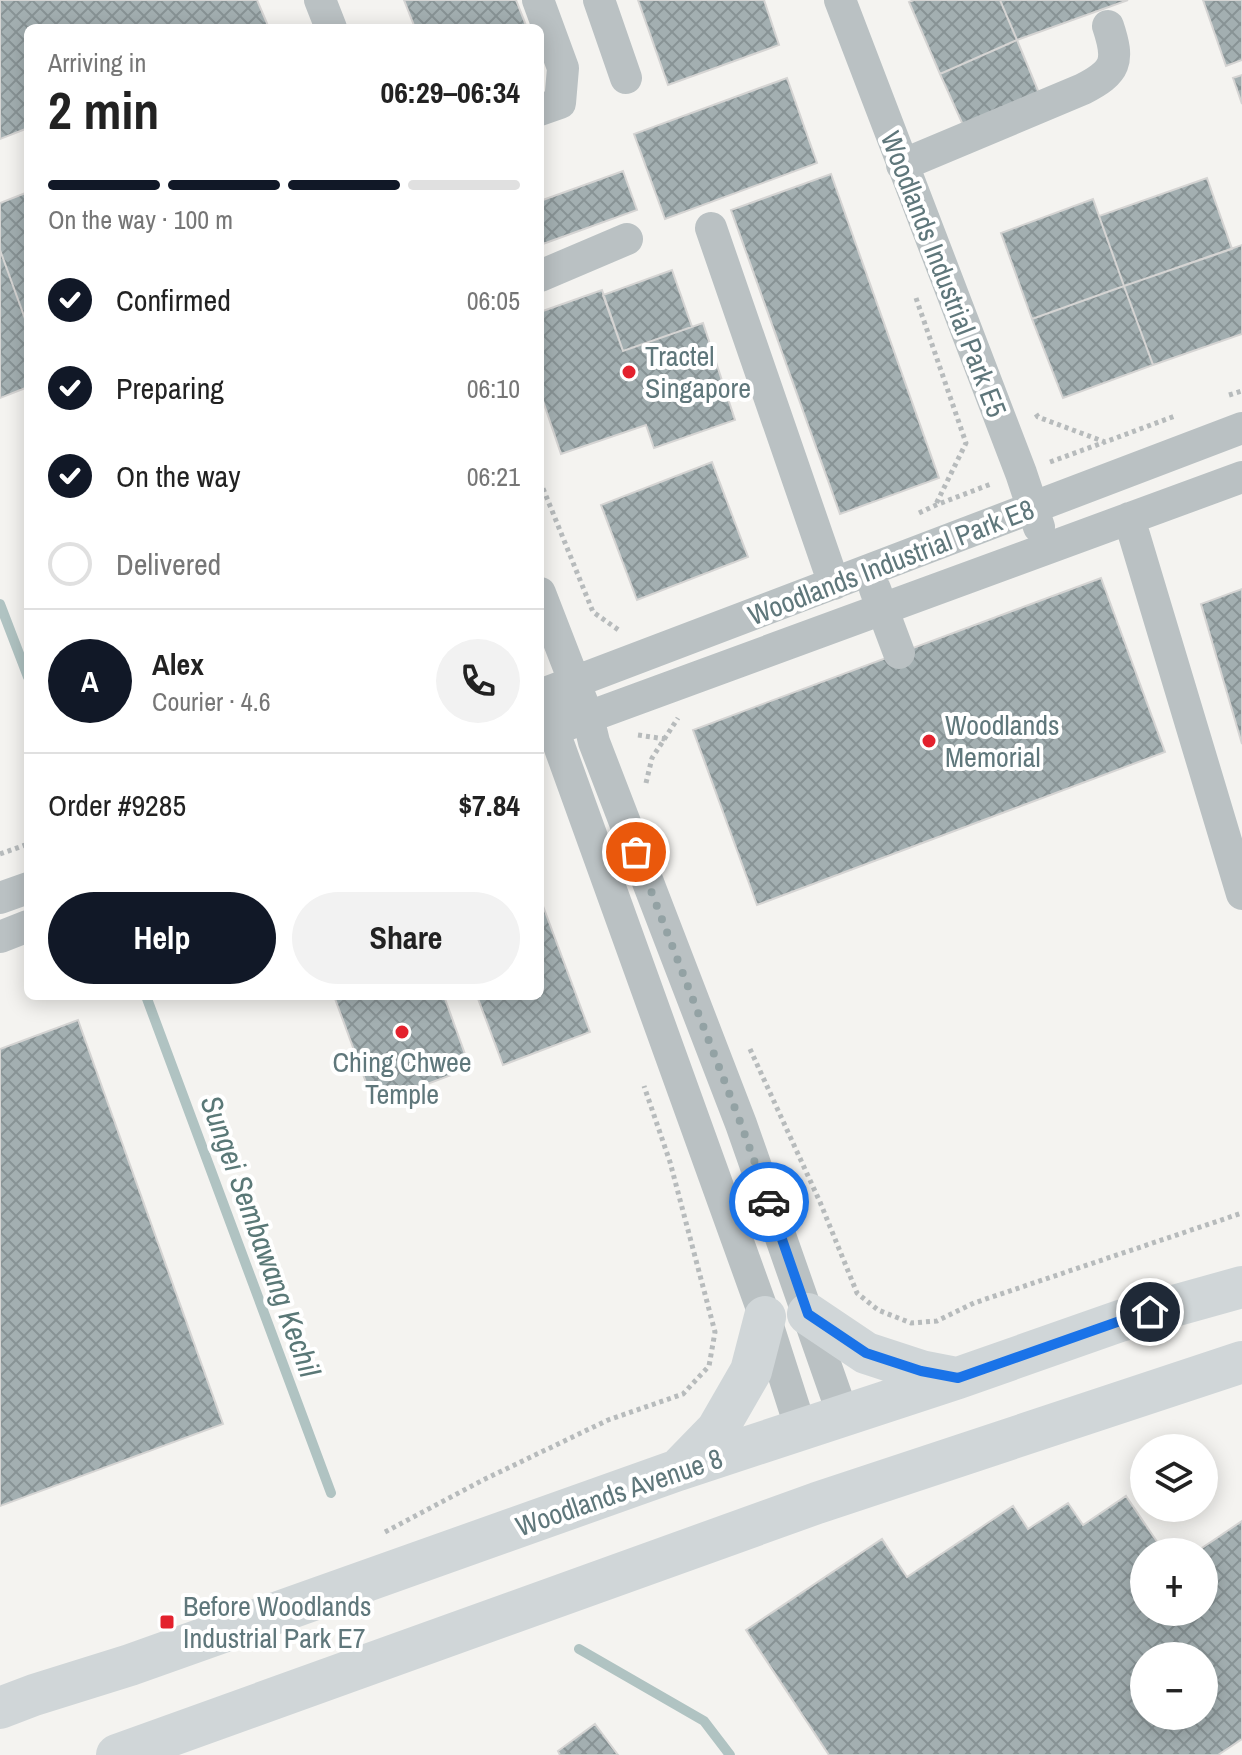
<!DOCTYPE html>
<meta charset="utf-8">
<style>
:root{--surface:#fff;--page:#f2f2f2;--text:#222;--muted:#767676;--line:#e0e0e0;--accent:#111827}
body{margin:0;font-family:"Archivo Narrow",sans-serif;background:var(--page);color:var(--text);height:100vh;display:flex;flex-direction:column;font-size:30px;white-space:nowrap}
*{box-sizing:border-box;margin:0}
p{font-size:26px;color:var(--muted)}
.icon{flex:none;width:44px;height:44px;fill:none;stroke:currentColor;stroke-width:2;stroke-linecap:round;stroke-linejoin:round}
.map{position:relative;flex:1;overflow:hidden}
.side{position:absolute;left:24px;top:24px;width:520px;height:976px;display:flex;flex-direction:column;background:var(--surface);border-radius:12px;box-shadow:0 4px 20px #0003}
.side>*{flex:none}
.fabs{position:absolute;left:1130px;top:1434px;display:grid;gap:16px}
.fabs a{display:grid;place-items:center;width:88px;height:88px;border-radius:50%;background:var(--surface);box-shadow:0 4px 20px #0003;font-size:40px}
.pin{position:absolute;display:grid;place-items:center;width:68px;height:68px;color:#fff;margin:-34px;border:4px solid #fff;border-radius:50%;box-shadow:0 2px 8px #0007}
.courier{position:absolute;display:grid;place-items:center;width:80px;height:80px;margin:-40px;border:6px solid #1a73e8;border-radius:50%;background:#fff;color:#222;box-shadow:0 2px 10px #0007}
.head em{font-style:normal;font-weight:700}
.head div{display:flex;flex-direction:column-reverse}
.head{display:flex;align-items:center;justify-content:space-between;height:136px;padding:0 24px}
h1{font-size:52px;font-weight:700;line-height:60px}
.bar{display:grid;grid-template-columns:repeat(4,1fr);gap:12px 8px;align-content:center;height:96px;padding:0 24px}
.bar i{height:10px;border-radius:6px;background:var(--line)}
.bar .on{background:var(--accent)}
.bar p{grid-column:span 4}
.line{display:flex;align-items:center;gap:20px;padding:0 24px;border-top:2px solid var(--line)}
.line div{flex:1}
.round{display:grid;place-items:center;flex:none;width:84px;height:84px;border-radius:42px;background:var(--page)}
ol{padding:0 24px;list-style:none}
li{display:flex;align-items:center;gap:24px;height:88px}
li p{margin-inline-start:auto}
li .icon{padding:8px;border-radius:50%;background:var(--accent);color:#fff;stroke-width:4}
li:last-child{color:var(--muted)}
li i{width:44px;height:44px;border:4px solid var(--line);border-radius:50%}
.button{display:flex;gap:16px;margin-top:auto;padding:16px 24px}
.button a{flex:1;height:92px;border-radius:48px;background:var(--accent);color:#fff;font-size:32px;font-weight:700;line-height:92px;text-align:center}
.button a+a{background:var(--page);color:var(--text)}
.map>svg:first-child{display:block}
</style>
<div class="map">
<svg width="1242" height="1755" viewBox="0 0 1242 1755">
<defs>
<pattern id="building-cross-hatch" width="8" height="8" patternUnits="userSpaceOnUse" patternTransform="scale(2)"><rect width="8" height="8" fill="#a3afb1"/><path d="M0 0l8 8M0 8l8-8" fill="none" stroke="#889395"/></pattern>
</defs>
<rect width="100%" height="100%" fill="#f4f3f0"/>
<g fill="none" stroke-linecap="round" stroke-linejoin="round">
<!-- stream -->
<path stroke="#b0c3c2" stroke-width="10" d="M0,604L28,677
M146,996L331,1493
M579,1649L704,1721L730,1755"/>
</g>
<!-- building -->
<path fill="url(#building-cross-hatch)" stroke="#d5d4d3" stroke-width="2" fill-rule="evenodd" d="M0,0H257L269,28H28V128L0,139Z
M404,0H516L527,28H415Z
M638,0H764L779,45L668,85Z
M914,0H1000L1017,40L940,74L909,2Z
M1000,0H1128L1017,40Z
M1203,0H1242V60L1226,66Z
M1017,40L1039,93L963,125L940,74Z
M1242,75V104L1233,78Z
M787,78L817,163L665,219L634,134Z
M623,171L637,210L540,245V201Z
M831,174L939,478L840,514L731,210Z
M1207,178L1232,249L1124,286L1099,216Z
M28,192V327L0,250V203Z
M1093,199L1124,286L1032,319L1001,233Z
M1242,245V334L1153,365L1124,286Z
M0,250L28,327V387L0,398Z
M672,270L692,327L623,351L603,295Z
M1124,286L1153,365L1063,398L1032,319Z
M602,290L623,351L703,323L735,420L654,448L646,425L561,454L540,392V312Z
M712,462L748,557L637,600L601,505Z
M1101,578L1165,752L757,905L693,730Z
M1242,589V744L1201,604Z
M540,898L590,1032L503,1065L477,996H540Z
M334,996H444L470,1068L374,1104Z
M78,1020L223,1424L0,1506V1049Z
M1126,1496L1164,1552H1144V1612H1204V1552H1196L1242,1521V1739L1218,1755H829L746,1630L882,1539L907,1577L1013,1506L1028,1529L1068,1503L1083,1525ZM1144,1656H1204V1716H1144Z
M595,1724L618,1755H560L558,1751Z"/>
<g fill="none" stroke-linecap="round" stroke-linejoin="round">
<!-- path -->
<path stroke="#b7bbbc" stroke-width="5" stroke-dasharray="4 4" stroke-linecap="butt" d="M916,298L966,443L936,504
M1229,395L1242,391
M1036,414L1038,417L1105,442L1175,416
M1050,462L1105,442
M540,481L593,612L620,631
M919,513L936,505L991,484
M638,735L665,739
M646,783L652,758L678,718
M0,854L28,844
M750,1049L820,1202L857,1293L878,1310L911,1323L937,1321L974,1303L1242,1213
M385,1532L483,1480L608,1420L683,1394L709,1366L715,1332L670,1162L644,1086"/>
<!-- minor -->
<path stroke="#bac1c3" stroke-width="32" d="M320,0L331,28
M538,0L563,68L560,103L540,110
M599,0L626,78
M840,0L1021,473L1039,527
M902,165L1083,89C1116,72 1120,62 1108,26
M711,228L834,584
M540,276L627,239
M1129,518L1242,894
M875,589L899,653
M540,593L588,717L594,742L741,1124L843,1415
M575,682L553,729L765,1317L801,1429
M540,695L1242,428
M569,724L1242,477
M0,898L28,888
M0,937L28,926"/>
<!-- major -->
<path stroke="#d0d6d8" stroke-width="42" d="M808,1314L866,1353L921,1371L957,1378
M682,1466L717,1430L751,1371L765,1317
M0,1708L34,1695L130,1665L678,1470L958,1378L1120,1321L1242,1287
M117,1755L817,1503L1242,1362"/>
</g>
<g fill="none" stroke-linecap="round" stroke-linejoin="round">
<!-- done -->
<path stroke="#93a2a4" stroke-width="8" stroke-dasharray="0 14.4" d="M636,852L741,1124L769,1202"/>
<!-- route -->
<path stroke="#1a73e8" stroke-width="10" d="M769,1202L808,1314L866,1353L921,1371L958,1378L1120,1321L1150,1312"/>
</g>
<!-- markers -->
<g fill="#e3212d" stroke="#fff" stroke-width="3">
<circle cx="629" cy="372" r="8"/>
<circle cx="929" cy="741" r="8"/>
<circle cx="402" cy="1032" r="8"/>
<rect x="159" y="1614" width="16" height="16" rx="4"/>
</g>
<g text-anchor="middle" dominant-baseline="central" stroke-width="8" stroke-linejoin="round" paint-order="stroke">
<!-- street labels -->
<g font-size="28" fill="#5f777b" stroke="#fff">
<text transform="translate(944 274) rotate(69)">Woodlands Industrial Park E5</text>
<text transform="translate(891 562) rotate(-21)">Woodlands Industrial Park E8</text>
<text transform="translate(619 1492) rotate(-19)">Woodlands Avenue 8</text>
</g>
<!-- poi labels -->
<g font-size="28" fill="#5f777b" stroke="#fff" text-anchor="start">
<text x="645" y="356">Tractel<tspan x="645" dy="32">Singapore</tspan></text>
<text x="945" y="725">Woodlands<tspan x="945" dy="32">Memorial</tspan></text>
<text x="402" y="1062" text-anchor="middle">Ching Chwee<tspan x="402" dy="32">Temple</tspan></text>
<text x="183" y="1606">Before Woodlands<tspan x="183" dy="32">Industrial Park E7</tspan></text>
</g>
<!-- water labels -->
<g font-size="30" font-style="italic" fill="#5a7877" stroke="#fff">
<text transform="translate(261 1236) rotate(70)">Sungei Sembawang Kechil</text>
</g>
</g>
</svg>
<div class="fabs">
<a><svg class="icon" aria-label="layers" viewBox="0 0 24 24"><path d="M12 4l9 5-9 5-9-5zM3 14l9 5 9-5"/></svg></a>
<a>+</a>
<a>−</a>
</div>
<div class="pin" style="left:636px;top:852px;background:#ea580c"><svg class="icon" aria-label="bag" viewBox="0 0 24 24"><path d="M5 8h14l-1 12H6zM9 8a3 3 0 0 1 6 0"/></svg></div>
<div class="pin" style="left:1150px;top:1312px;background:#1f2937"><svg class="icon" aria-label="home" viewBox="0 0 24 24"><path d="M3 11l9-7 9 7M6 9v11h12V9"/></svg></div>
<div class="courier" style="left:769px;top:1202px"><svg class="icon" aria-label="car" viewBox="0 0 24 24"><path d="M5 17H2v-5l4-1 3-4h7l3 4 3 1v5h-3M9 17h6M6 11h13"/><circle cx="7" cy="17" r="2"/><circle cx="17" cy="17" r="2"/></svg></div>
<section class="side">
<div class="head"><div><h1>2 min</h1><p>Arriving in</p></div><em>06:29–06:34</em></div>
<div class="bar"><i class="on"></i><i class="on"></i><i class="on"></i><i></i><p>On the way · 100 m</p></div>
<ol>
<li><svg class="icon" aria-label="check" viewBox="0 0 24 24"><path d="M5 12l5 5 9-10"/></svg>Confirmed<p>06:05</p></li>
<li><svg class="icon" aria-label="check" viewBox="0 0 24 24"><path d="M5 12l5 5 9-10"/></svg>Preparing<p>06:10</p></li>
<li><svg class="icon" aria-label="check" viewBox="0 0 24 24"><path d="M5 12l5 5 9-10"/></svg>On the way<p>06:21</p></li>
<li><i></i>Delivered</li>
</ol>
<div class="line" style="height:144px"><b class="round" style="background:var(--accent);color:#fff">A</b><div><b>Alex</b><p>Courier · 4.6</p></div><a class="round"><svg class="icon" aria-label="phone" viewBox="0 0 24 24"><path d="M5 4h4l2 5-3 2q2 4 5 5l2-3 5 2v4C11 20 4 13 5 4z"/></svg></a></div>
<div class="line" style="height:104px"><div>Order #9285</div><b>$7.84</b></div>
<div class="button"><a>Help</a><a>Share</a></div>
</section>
</div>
